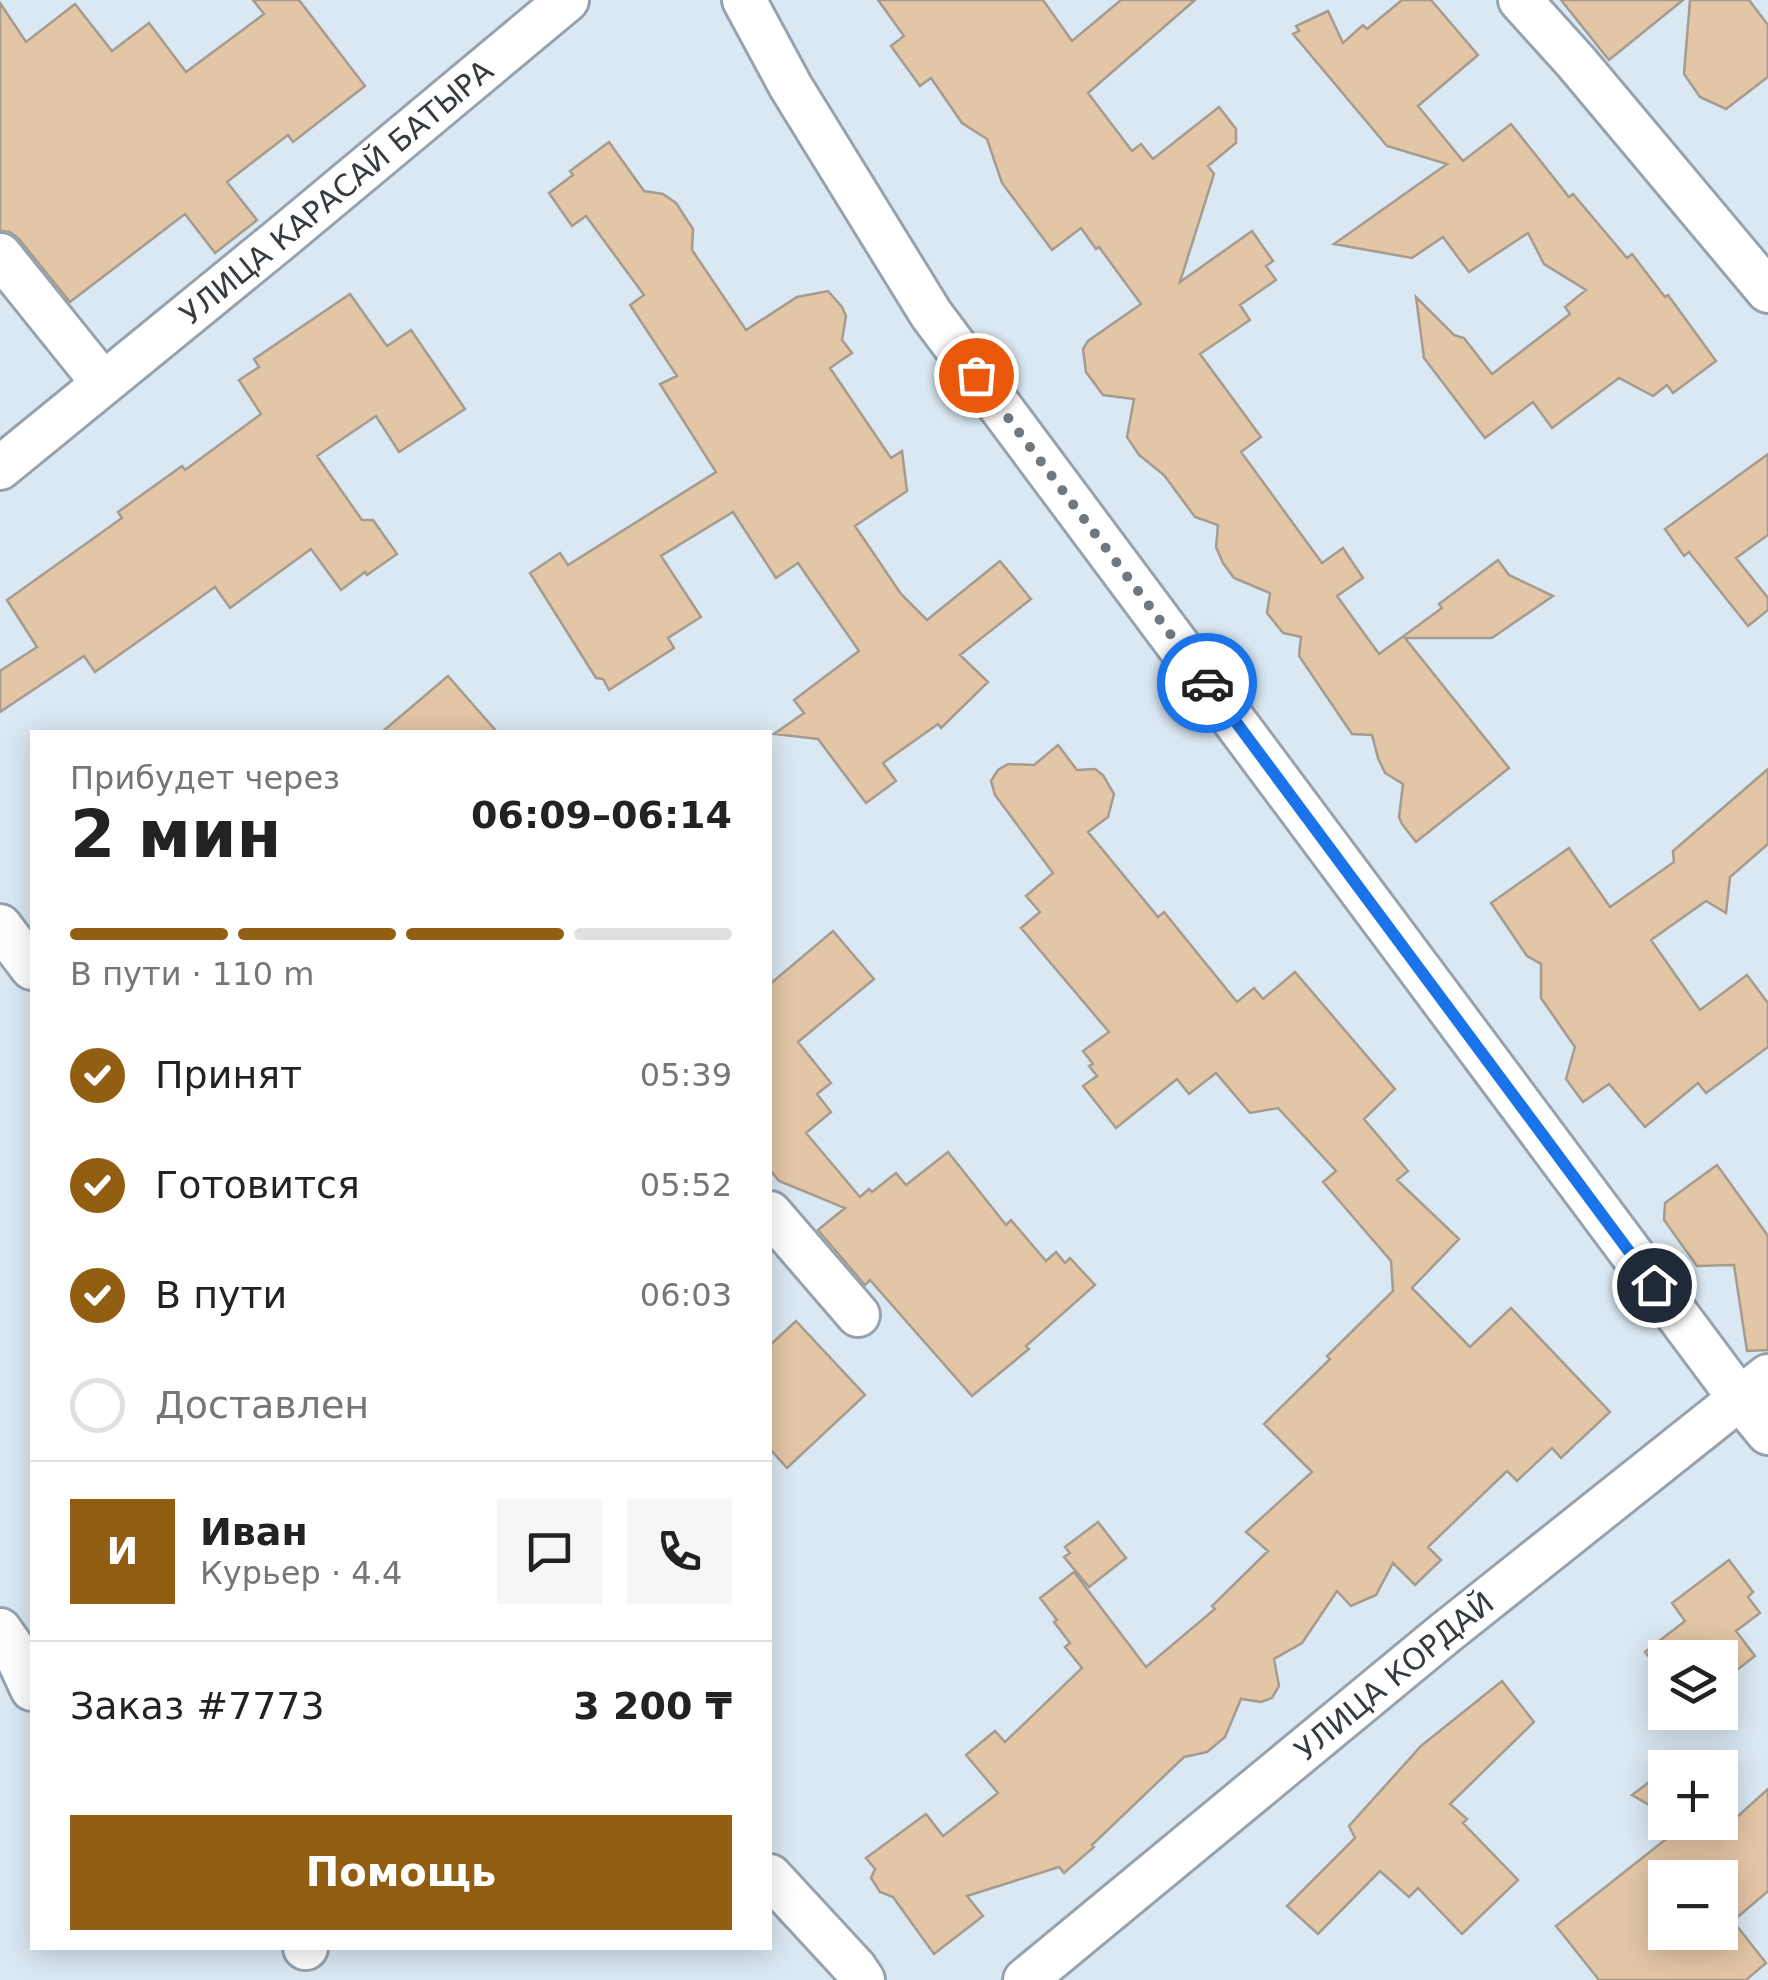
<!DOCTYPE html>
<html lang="ru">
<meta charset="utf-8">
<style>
:root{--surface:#fff;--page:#f6f6f6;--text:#222;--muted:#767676;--line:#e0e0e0;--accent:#925e11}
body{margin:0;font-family:"DejaVu Sans",sans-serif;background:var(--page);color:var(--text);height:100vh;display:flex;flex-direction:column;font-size:38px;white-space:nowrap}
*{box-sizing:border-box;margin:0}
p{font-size:32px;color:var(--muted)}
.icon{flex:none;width:55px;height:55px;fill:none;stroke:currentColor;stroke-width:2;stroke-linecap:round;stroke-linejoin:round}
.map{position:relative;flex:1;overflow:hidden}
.drawer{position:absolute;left:30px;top:730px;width:742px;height:1220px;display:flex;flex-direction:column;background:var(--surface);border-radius:0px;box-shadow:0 5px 25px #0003}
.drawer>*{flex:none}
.fabs{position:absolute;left:1648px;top:1640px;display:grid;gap:20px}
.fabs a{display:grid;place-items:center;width:90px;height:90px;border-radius:0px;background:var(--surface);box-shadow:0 5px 25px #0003;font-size:50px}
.pin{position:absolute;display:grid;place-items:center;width:85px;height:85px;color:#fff;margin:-42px;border:5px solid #fff;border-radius:50%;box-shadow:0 2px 10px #0007}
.courier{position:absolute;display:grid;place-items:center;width:100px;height:100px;margin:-50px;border:8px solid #1a73e8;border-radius:50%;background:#fff;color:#222;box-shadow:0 2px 12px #0007}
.summary em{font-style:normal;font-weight:700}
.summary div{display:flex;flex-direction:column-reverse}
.summary{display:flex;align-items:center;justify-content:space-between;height:170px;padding:0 40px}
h1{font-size:65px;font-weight:700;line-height:75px}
.bar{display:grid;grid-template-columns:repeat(4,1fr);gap:15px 10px;align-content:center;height:120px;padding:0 40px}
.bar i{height:12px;border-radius:8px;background:var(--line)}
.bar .on{background:var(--accent)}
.bar p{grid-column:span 4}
.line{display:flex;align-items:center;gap:25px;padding:0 40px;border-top:2px solid var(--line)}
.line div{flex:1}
.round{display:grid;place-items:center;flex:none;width:105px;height:105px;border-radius:0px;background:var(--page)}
ol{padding:0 40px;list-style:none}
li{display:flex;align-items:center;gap:30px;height:110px}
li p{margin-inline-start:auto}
li .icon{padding:10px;border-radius:50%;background:var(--accent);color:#fff;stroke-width:4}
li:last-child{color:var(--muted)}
li i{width:55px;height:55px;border:5px solid var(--line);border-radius:50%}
.button{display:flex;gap:20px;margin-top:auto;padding:20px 40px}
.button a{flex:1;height:115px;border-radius:0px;background:var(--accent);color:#fff;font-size:40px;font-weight:700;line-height:115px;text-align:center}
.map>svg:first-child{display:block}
</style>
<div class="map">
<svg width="1768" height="1980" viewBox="0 0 1768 1980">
<rect width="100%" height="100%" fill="#dae8f3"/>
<!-- building -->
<path fill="#e3c6a5" stroke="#a69b8f" stroke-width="2.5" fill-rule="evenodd" d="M253,0H299L365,86L293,142L288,135L227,182L257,220L215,253L185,214L70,302L19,239L10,232L0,231V3L26,42L75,4L112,51L149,23L186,72L264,14Z
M878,0H1043L1072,41L1121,0H1195L1088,93L1132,151L1141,144L1153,159L1219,107L1236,129V143L1208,166L1214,174L1180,282L1252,231L1273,261L1266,266L1276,280L1240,305L1250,320L1200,354L1261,437L1241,452L1322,563L1343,548L1363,578L1337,596L1379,654L1442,608L1439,604L1498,560L1509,575L1553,596L1492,638H1405L1509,768L1416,842L1402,824L1399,817L1403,784L1385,773L1378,758L1372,735L1352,734L1299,656L1301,637L1283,633L1267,613L1270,593L1234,578L1223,563L1216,547L1218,525L1195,517L1164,475L1139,455L1127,437L1134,399L1103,395L1086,372L1083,349L1088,341L1141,304L1099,247L1096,249L1081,228L1052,250L1002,183L987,139L962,123L931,78L920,86L891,46L904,36Z
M1402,0H1431L1478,55L1418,106L1463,161L1511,124L1569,197L1573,194L1627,258L1632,254L1665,297L1668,295L1716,361L1673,393L1667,385L1653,396L1619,378L1552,428L1533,402L1485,438L1424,358L1416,297L1454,335L1464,338L1492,374L1570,314L1565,307L1586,290L1544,264L1528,233L1469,272L1443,237L1412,258L1334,244L1447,164L1387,146L1293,34L1299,31L1296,26L1328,11L1343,43L1363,25L1367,29Z
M1561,0H1683L1609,60Z
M1690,0H1749L1768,25V77L1726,109L1700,97L1684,74Z
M609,142L644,191L663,194L676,203L693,229L692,250L746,330L797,297L828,291L842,307L846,316L842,340L852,353L830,368L891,458L902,451L907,491L855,526L901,594L927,620L1000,561L1031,599L960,655L988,682L941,728L938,724L883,763L896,781L866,803L818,739L774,734L804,713L794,700L859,651L798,563L776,578L733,512L661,556L701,617L668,638L674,648L609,690L603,679L596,678L530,573L560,553L568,565L716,472L660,384L677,376L630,305L644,295L586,216L572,226L549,193L573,175L570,171Z
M350,294L387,346L411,330L465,409L399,452L376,416L317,456L362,520H373L397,554L367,575L365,572L341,590L311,549L230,608L215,587L95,672L84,656L0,712V671L37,647L7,600L122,518L118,512L182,466L185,470L261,414L239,380L259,367L254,359Z
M1768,454V535L1736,558L1768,598V610L1748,626L1689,552L1684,556L1665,529Z
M448,676L497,732H382Z
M1058,745L1077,770L1095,769L1103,775L1114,794L1108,817L1088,832L1158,917L1164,912L1237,1002L1254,988L1263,999L1295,972L1395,1089L1364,1119L1408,1171L1397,1180L1459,1239L1412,1288L1470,1347L1511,1308L1610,1412L1561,1458L1552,1448L1517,1481L1507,1471L1428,1547L1441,1560L1415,1585L1393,1563L1376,1595L1351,1606L1337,1591L1302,1643L1274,1659L1279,1686L1272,1698L1261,1702L1241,1699L1225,1737L1207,1752L1184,1757L1092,1845L1094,1847L1064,1873L1059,1867L967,1896L983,1916L934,1954L893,1897L880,1892L871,1878L875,1869L866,1858L926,1814L943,1836L998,1793L966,1755L995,1731L1005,1742L1082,1668L1065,1647L1070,1643L1054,1622L1057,1620L1040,1598L1074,1572L1146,1667L1215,1609L1212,1606L1268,1551L1246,1532L1312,1472L1264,1424L1330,1359L1327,1356L1393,1291L1391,1261L1323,1182L1336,1171L1278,1108L1250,1113L1216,1073L1189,1094L1177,1079L1116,1128L1083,1086L1097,1076L1089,1066L1093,1064L1083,1051L1109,1032L1021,928L1040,912L1026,896L1053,873L995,795L991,781L998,770L1008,764L1034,765Z
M1768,769V844L1730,877L1726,913L1706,901L1651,940L1700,1010L1747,975L1768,1003V1047L1706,1093L1698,1083L1645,1127L1609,1084L1583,1102L1566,1079L1575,1047L1541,998V964L1527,956L1491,903L1569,848L1610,907L1674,862L1673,851Z
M833,931L874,979L798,1042L831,1083L817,1094L831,1112L806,1133L860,1197L869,1189L872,1192L896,1173L906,1185L948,1152L1006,1225L1011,1220L1046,1261L1056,1252L1065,1263L1070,1258L1095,1285L1026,1346L1029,1349L972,1396L870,1280L865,1285L818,1230L845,1208L779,1181L770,1170V984Z
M1717,1165L1768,1236V1350L1747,1351L1734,1265L1697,1266L1664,1220L1665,1203Z
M796,1321L865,1395L787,1468L770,1449V1345Z
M1098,1522L1126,1558L1089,1587L1064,1557L1070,1553L1065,1547Z
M1729,1560L1753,1592L1748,1597L1760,1613L1736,1631L1755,1656L1720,1683V1658H1665V1688L1650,1668L1655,1664L1645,1652L1685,1621L1672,1603Z
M1502,1681L1534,1722L1450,1804L1467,1819L1463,1823L1518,1880L1462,1934L1418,1888L1409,1897L1380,1871L1318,1934L1287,1906L1355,1838L1349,1826L1421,1746Z
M1665,1770V1814L1632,1795Z
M1768,1789V1891L1733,1921L1766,1963L1746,1980H1599L1556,1926L1684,1825L1679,1822H1720V1819L1726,1827ZM1665,1878H1720V1932H1665Z"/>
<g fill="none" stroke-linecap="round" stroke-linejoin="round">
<defs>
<g id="street">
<path d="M744,0L791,87L931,314L1740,1399L1768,1433"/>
<path d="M1520,0L1576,62L1768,291"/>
<path d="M0,255L103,383"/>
<path id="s1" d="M0,468L278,241L567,0"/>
<path d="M0,926L32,968"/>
<path d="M770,1213L858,1315"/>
<path d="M0,1630L14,1650L32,1689"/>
<path d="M770,1876L855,1968L863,1980"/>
<path d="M305,1948H306"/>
<path id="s2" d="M1025,1980L1444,1634L1768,1376"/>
</g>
</defs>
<!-- street casing -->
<use href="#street" stroke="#96a3ae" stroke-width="48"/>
<!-- street -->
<use href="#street" stroke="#fff" stroke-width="42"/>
</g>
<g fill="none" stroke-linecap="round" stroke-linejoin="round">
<!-- done -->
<path stroke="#6f787e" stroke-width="10" stroke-dasharray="0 18" d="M976,375L1207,683"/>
<!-- route -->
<path stroke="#1a73e8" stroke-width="12" d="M1207,683L1654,1285"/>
</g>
<g text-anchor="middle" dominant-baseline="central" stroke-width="8" stroke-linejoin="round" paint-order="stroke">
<!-- street labels -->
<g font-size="30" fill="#353b3f" stroke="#e9f5fe">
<text stroke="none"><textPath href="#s1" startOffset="435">УЛИЦА КАРАСАЙ БАТЫРА</textPath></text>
<text stroke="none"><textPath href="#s2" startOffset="478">УЛИЦА КОРДАЙ</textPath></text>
</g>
</g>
</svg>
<div class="fabs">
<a><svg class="icon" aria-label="layers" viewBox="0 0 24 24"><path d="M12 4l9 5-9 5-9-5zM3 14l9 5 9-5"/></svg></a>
<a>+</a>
<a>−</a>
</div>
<div class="pin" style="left:976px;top:375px;background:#ea580c"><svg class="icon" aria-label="bag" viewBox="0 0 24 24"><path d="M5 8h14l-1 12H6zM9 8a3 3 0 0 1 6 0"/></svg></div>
<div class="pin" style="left:1654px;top:1285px;background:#1f2937"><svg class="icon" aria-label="home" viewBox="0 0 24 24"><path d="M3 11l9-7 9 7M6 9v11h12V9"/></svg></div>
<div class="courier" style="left:1207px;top:683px"><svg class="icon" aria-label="car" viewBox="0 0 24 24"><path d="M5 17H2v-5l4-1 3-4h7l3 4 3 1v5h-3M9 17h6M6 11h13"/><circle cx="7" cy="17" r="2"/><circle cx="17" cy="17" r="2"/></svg></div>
<section class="drawer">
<div class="summary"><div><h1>2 мин</h1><p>Прибудет через</p></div><em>06:09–06:14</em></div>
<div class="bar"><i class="on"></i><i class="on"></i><i class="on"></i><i></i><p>В пути · 110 m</p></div>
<ol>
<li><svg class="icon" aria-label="check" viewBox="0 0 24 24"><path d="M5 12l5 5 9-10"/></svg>Принят<p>05:39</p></li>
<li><svg class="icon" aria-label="check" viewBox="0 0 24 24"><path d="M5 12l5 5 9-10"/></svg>Готовится<p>05:52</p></li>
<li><svg class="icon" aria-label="check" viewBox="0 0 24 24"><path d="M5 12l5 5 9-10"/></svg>В пути<p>06:03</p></li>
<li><i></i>Доставлен</li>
</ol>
<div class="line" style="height:180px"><b class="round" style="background:var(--accent);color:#fff">И</b><div><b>Иван</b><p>Курьер · 4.4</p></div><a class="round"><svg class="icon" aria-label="chat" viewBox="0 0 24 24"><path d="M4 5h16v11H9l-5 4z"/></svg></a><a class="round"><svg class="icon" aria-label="phone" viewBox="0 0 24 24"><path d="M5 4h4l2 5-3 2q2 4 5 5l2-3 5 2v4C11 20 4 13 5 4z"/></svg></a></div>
<div class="line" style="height:130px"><div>Заказ #7773</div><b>3 200 ₸</b></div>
<div class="button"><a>Помощь</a></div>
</section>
</div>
